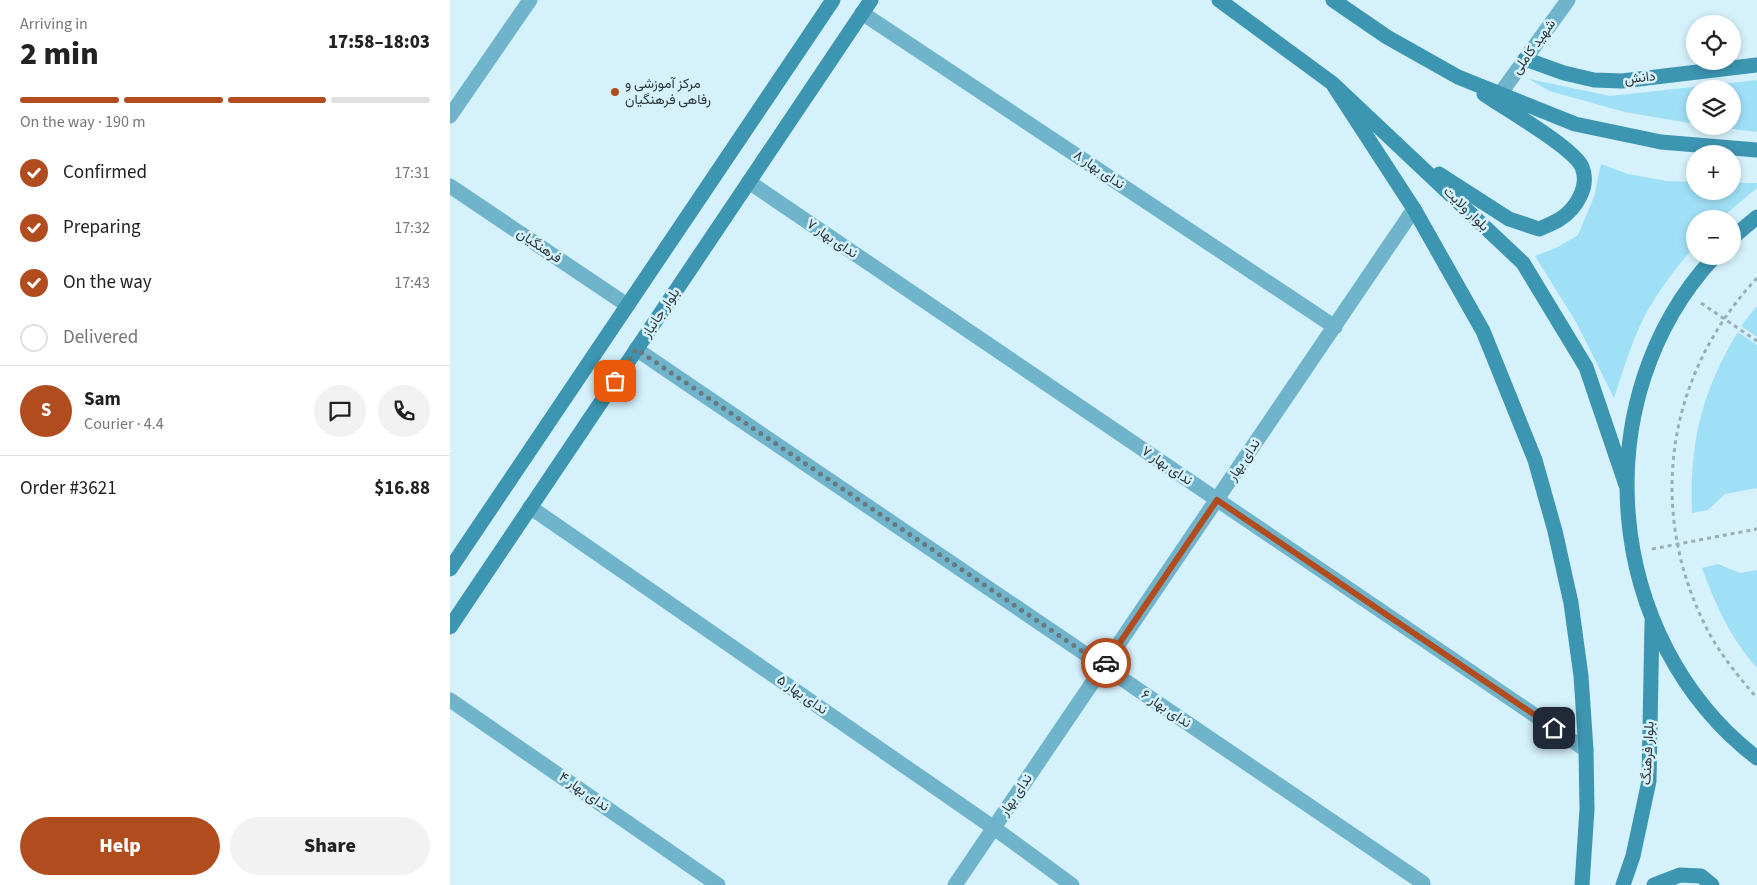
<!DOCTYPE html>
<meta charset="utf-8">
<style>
:root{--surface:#fff;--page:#f2f2f2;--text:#222;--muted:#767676;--line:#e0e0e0;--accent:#b14c1f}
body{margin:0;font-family:"Source Sans 3",Vazirmatn,sans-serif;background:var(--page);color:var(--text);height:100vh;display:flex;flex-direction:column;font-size:19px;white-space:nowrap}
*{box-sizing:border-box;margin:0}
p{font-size:16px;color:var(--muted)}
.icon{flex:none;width:28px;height:28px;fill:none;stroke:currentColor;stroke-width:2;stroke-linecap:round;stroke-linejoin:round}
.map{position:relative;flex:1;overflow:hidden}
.side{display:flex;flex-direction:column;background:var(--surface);width:450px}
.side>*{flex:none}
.controls{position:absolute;left:1236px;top:15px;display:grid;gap:10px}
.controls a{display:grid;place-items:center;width:55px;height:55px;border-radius:50%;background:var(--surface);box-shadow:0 2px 8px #0003;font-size:25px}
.pin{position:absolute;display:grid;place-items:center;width:42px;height:42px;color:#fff;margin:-21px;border-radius:10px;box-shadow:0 2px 8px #0006}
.courier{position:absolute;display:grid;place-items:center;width:50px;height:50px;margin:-25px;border:4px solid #b14c1f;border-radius:50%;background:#fff;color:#222;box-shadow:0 1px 6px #0007}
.summary em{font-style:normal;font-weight:800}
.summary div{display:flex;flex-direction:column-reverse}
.summary{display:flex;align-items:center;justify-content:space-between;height:85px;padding:0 20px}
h1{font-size:32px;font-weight:800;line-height:38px}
.bar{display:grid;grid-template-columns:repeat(4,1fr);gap:8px 5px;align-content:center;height:60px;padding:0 20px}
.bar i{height:6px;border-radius:4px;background:var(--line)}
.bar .on{background:var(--accent)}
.bar p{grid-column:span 4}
.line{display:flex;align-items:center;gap:12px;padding:0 20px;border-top:1px solid var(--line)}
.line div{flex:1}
.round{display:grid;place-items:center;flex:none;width:52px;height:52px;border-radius:26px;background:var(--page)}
ol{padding:0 20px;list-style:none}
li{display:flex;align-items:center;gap:15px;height:55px}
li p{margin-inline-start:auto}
li .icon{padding:5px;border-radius:50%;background:var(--accent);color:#fff;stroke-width:4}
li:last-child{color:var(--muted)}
li i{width:28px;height:28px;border:2px solid var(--line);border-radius:50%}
.cta{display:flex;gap:10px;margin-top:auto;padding:10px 20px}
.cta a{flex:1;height:58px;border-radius:30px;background:var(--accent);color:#fff;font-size:20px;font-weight:800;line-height:58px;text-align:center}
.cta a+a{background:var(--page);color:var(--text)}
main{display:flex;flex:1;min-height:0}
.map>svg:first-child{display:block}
</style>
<main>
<section class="side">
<div class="summary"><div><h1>2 min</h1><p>Arriving in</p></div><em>17:58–18:03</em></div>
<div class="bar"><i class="on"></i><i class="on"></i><i class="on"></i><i></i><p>On the way · 190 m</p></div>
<ol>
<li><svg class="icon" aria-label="check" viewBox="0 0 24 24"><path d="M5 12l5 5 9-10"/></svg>Confirmed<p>17:31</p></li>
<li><svg class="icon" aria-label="check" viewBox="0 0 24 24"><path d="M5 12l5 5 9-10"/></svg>Preparing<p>17:32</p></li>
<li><svg class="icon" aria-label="check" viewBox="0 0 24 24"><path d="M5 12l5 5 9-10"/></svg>On the way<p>17:43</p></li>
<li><i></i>Delivered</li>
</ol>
<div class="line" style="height:90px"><b class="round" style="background:var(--accent);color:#fff">S</b><div><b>Sam</b><p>Courier · 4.4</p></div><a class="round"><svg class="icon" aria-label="chat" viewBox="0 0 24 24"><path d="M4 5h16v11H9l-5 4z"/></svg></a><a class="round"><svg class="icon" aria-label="phone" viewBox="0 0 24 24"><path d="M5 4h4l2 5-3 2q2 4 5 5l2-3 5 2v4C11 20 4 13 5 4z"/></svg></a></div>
<div class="line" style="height:65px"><div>Order #3621</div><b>$16.88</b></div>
<div class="cta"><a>Help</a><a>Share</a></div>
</section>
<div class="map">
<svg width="1307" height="885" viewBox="0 0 1307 885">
<rect width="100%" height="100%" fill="#d5f1fc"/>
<!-- green -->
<path fill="#a0e0f7" d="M1079,79L1160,96L1307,80V132L1258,126H1282V89H1245V124L1175,112L1099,91Z
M1151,164L1178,174L1217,181L1245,182V191H1282L1283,183H1307V188L1270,219H1245V246C1228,265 1212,286 1199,308C1183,336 1174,368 1164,398L1126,322L1085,256L1108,247L1128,235L1144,197Z
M1307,306V337L1291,326Z
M1288,332L1307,345V488L1275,494L1258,510L1242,513C1239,445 1252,390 1288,332Z
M1268,564L1290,573L1307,570V668C1281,639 1265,604 1252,568Z"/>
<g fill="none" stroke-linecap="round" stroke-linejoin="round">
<!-- path -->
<path stroke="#99afb7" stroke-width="3" stroke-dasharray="4 4" stroke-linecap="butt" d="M1307,278C1217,374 1196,508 1256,627C1269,653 1288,676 1307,698
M1251,303L1307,341
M1202,549L1307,529"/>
<!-- street -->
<path stroke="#70b4cc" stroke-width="15" d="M412,13L885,327
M1050,94L1118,0
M0,116L80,0
M299,182L1136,750
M0,186L177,305
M186,349L973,883
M80,507L544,828L622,885
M0,700L268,885
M505,885L964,209"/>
<!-- secondary -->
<path stroke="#3c95b1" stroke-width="15" d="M769,0L882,83L1073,263L1136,367L1176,485
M883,0L937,37L1008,77L1125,124L1211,142L1307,150
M1075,59L1114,73L1144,80L1172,81L1307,65
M882,83L964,209L1033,331L1085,460L1105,531L1121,603L1131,676L1136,750L1137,809L1132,885
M989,174L1059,219L1089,229C1096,226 1104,223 1110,219C1126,209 1140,186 1132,167C1124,148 1054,108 1034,94
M1282,238L1307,217
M1265,256C1132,398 1153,640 1307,758
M0,569L383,0
M0,627L421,0
M1173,885L1183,856L1199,781L1202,622
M1204,885L1230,875L1251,876L1262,885"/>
</g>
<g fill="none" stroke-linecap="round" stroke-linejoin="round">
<!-- done -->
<path stroke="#687980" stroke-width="5" stroke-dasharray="0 9" d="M165,381L186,349L654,666L656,663"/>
<!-- route -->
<path stroke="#b14c1f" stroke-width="6" d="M656,663L767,500L1104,728"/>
</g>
<!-- markers -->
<circle fill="#b14c1f" stroke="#d5f1fc" stroke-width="2" cx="165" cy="92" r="5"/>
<g text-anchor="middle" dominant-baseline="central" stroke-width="5" stroke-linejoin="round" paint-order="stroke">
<!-- street labels -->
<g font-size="14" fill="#2e393d" stroke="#d5f1fc">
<text transform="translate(1084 47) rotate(-54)">شهید کاملی</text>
<text transform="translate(1190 78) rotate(-7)">دانش</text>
<text transform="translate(649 170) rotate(34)">ندای بهار ۸</text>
<text transform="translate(1016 209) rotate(44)">بلوار ولایت</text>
<text transform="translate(382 239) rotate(34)">ندای بهار ۷</text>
<text transform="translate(89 246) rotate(34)">فرهنگیان</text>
<text transform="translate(211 313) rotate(-56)">بلوار جانباز</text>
<text transform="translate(794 460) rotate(-56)">ندای بهار</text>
<text transform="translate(717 466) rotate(34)">ندای بهار ۷</text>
<text transform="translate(352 695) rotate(35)">ندای بهار ۵</text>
<text transform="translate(716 709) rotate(34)">ندای بهار ۶</text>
<text transform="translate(1198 753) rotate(-87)">بلوار فرهنگ</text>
<text transform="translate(134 792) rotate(35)">ندای بهار ۴</text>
<text transform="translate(566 795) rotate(-56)">ندای بهار</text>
</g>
<!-- poi labels -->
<g font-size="14" fill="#2e393d" stroke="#d5f1fc" text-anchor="start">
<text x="175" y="84">مرکز آموزشی و<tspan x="175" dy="16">رفاهی فرهنگیان</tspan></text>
</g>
</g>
</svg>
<div class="controls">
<a><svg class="icon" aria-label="locate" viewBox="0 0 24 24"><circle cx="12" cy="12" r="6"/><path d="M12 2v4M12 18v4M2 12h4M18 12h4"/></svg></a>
<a><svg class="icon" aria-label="layers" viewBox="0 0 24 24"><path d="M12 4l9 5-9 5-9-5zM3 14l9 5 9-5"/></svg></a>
<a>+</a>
<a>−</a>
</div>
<div class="pin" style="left:165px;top:381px;background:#ea580c"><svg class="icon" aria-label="bag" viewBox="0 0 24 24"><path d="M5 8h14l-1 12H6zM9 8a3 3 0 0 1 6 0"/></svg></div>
<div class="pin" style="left:1104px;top:728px;background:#1f2937"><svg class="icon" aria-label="home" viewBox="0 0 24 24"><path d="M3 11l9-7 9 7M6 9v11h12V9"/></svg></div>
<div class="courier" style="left:656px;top:663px"><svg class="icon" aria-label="car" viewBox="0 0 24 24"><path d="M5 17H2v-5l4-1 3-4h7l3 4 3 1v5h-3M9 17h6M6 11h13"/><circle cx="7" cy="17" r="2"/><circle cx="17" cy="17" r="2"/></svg></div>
</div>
</main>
